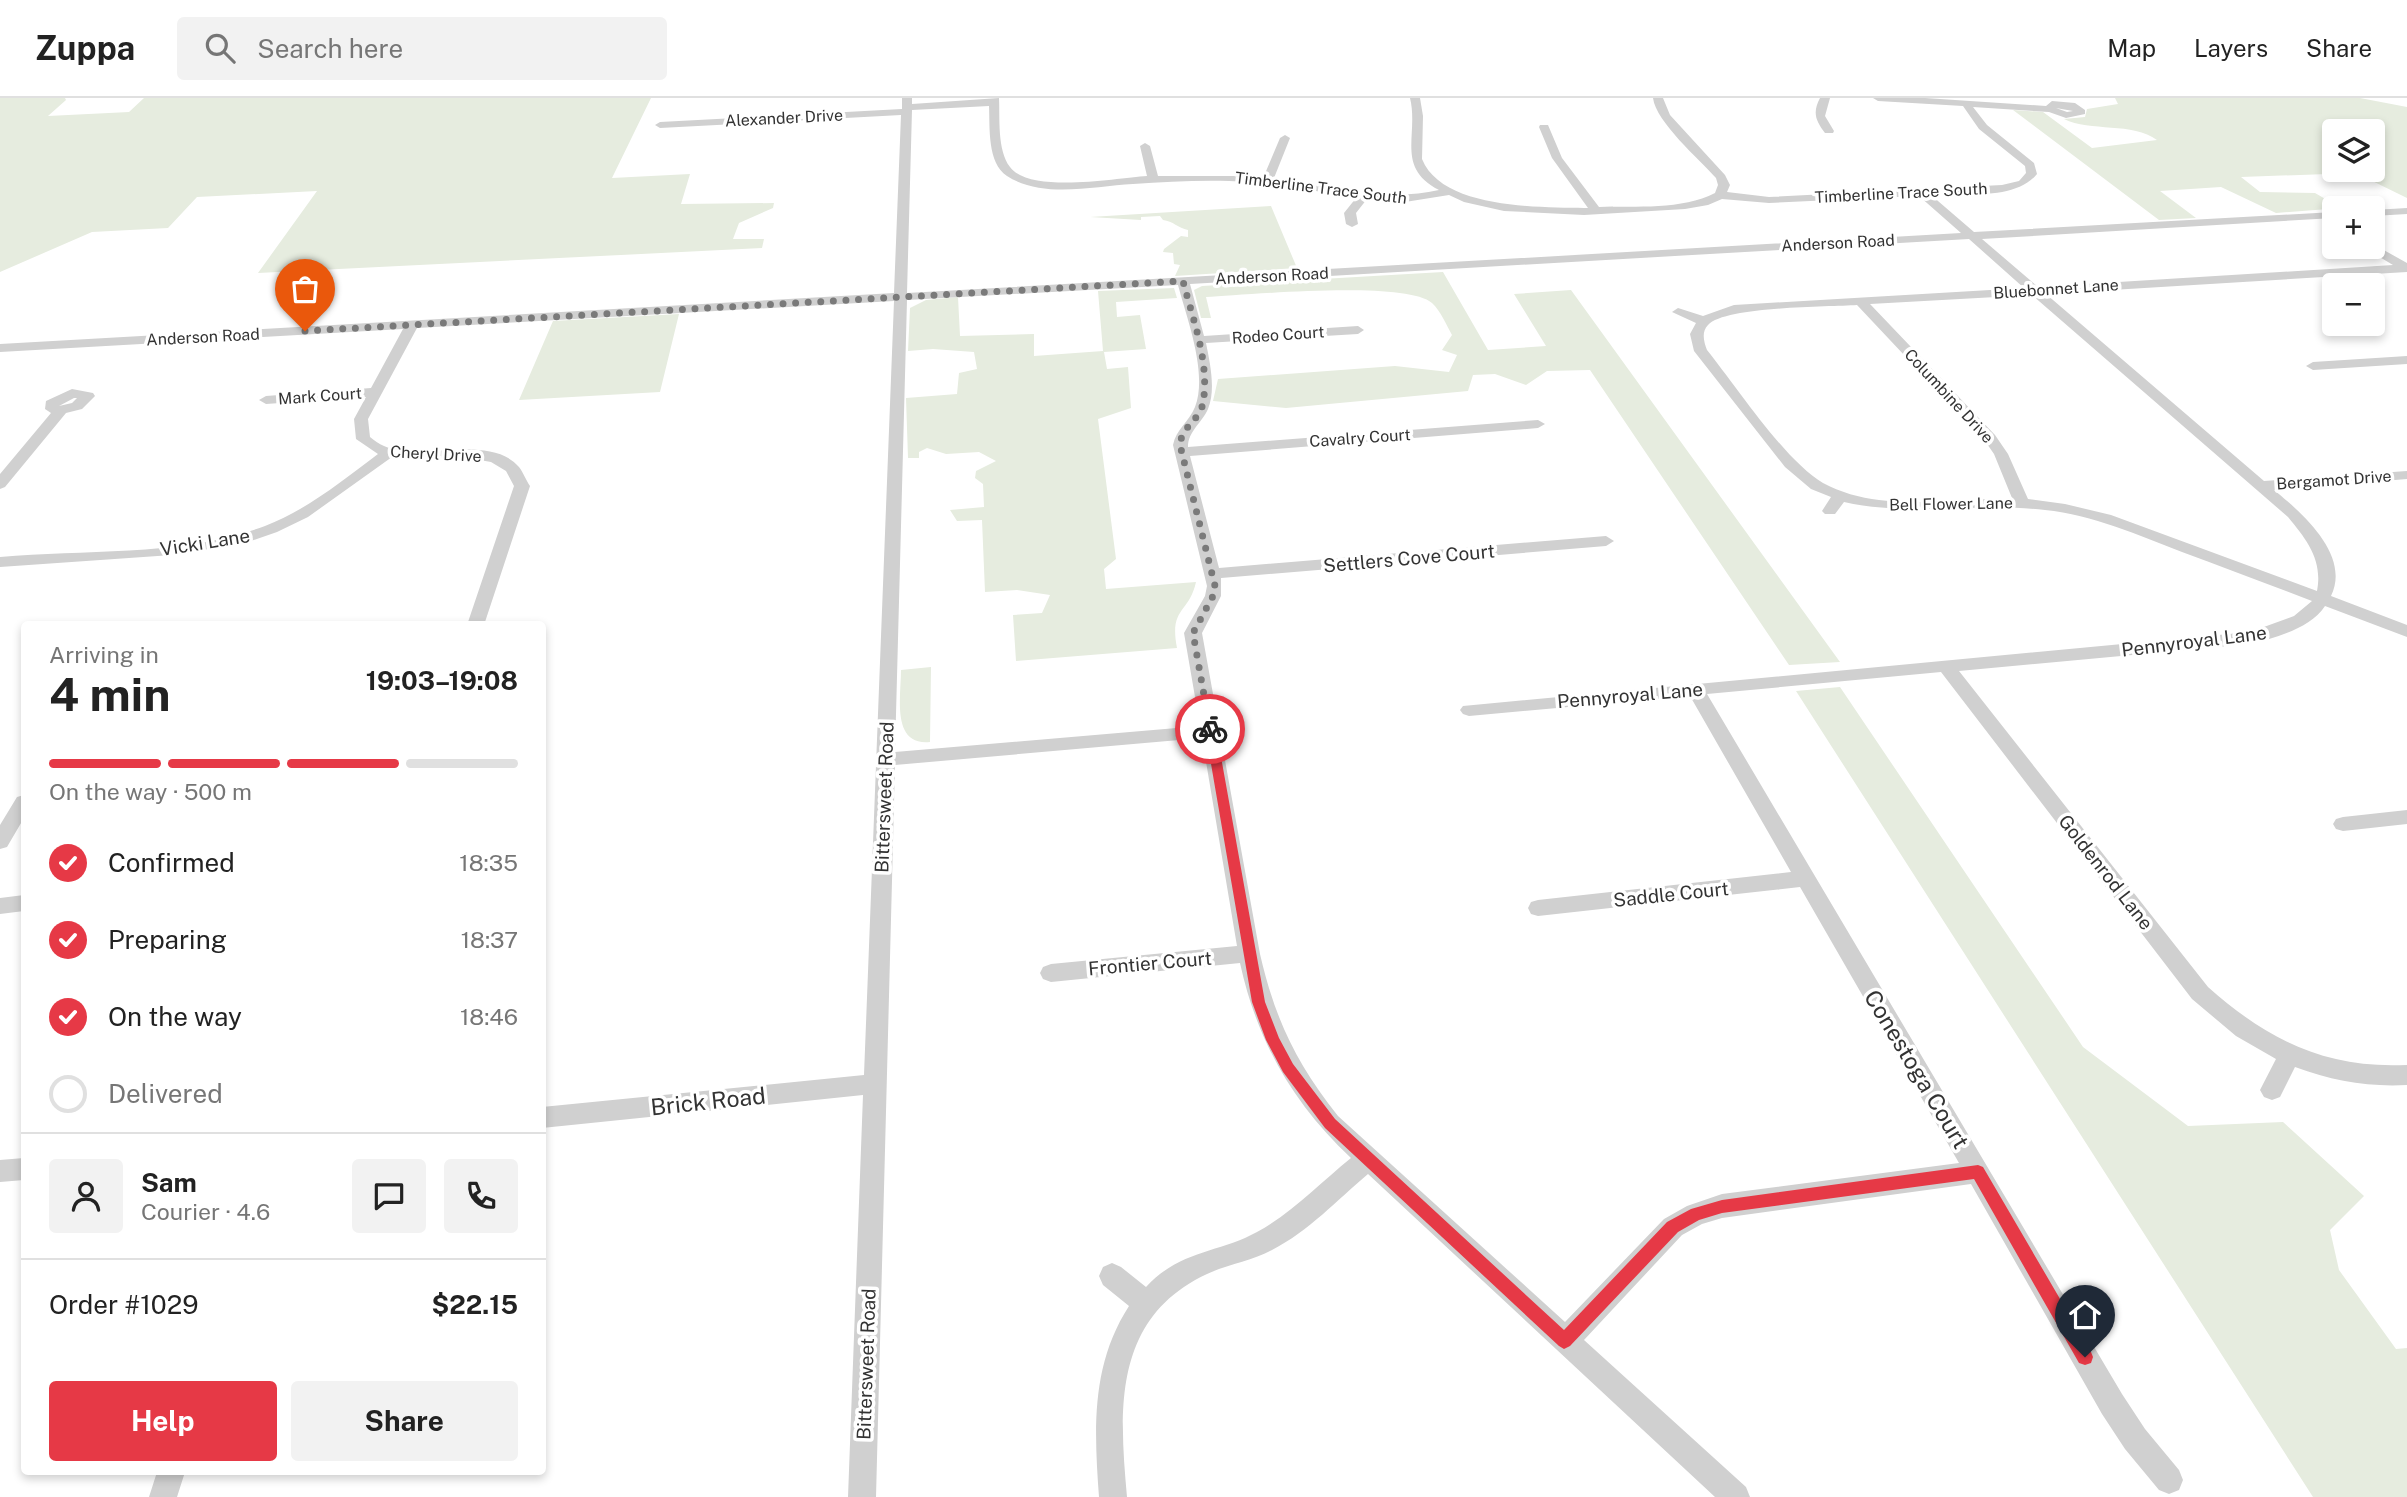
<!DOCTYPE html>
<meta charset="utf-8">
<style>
:root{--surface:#fff;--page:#f2f2f2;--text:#222;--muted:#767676;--line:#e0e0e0;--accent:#e63946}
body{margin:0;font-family:"Public Sans",sans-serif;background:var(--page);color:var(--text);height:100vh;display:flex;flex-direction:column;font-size:26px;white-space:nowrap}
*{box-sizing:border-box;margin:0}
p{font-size:23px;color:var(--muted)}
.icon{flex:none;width:38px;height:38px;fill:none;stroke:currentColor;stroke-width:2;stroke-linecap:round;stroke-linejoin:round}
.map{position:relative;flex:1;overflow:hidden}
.side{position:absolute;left:21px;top:523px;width:525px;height:854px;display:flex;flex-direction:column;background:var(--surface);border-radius:7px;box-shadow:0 4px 10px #0003}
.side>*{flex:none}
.controls{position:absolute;left:2322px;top:21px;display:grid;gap:14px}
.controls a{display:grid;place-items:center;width:63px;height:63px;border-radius:7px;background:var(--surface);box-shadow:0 4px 10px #0003;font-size:35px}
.pin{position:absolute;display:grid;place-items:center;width:60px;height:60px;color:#fff;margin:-72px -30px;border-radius:50% 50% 50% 0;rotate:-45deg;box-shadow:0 0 7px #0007}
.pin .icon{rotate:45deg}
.courier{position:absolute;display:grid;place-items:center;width:70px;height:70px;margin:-35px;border:5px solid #e63946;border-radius:50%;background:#fff;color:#222;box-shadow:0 2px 9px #0007}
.overview em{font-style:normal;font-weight:700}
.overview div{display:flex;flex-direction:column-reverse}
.overview{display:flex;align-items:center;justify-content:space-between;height:119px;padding:0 28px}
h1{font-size:46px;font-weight:700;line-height:52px}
.bar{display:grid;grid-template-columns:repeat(4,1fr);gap:10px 7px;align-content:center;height:84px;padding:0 28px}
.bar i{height:9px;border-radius:5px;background:var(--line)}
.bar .active{background:var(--accent)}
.bar p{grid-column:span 4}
.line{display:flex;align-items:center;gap:18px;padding:0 28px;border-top:2px solid var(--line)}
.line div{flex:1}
.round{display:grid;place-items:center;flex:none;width:74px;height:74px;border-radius:7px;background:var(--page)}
ol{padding:0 28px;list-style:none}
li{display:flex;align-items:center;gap:21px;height:77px}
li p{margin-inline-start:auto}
li .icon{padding:7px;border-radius:50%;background:var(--accent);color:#fff;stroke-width:4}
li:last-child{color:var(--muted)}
li i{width:38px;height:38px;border:4px solid var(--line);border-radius:50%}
.button{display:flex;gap:14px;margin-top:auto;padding:14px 28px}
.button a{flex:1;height:80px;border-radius:7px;background:var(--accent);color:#fff;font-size:28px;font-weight:700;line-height:80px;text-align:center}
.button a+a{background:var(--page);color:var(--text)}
header{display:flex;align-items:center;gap:42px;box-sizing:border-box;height:98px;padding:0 35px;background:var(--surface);border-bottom:2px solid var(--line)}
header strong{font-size:33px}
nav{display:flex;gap:38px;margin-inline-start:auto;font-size:24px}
.search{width:490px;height:63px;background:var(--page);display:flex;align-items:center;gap:18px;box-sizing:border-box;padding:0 24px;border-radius:7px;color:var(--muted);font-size:26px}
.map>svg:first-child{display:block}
</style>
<header>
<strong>Zuppa</strong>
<div class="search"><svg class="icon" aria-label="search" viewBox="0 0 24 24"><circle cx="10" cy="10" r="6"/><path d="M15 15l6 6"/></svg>Search here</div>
<nav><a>Map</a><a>Layers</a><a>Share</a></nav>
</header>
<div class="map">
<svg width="2407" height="1399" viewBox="0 0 2407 1399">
<rect width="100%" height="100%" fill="#fff"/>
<!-- green -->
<path fill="#e6ecdf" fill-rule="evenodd" d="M0,0H65L66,2L48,18L129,14L144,0H651L612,80L690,76L681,106L774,105L773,110L739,125L733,141H764L762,150L258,175L317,93L197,99L168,130L92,134L0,174Z
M2115,0H2360L2407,9V100L2356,75L2241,79L2260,94L2315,95L2341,110L2276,115L2221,89L2160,93L2196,120L2159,122L2013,12L2043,14L2092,50L2157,42C2133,24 2090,34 2064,21L2085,19L2087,11L2118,6ZM2334,33H2373V72H2334Z
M1271,108L1297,170L1175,178L1180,167L1174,166L1173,155L1163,154L1164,151L1181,138L1188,139V132C1178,130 1173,123 1163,122L1160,118L1141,119V122L1090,119Z
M1443,174L1488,252L1546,248L1514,196L1571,192L1840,564L1789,567L1590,272L1547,273L1526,287L1495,276L1473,277L1468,293L1286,310L1213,303L1218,281L1395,268L1449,274L1457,257L1442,252L1452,237C1447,228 1440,212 1432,205C1405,182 1247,197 1206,199L1211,220H1201L1194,192L1202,188Z
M1174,190L1177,200L1116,204L1117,219L1140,217L1146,251L1104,254L1107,271L1128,269L1131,310L1098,321L1116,461L1104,471L1106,491L1196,484C1189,516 1169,509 1177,550L1016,563L1013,517L1042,515L1050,497L1017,492L985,494L982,422L957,423L950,412L984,409L983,386L975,380L976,373L996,363L979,354L946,356L927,350L919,354V360H908L906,300L957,296L959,275L977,271L974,254L933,251L908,253L910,210L926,202L958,199L960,238L1034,236V258L1103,253L1098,193Z
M679,216L660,294L519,302L553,223Z
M931,569L930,644C891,648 901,599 901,572Z
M1840,589L2083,949L2188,1028L2283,1024L2364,1098L2330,1132L2339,1172L2396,1251L2407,1250V1399H2313L1796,593Z"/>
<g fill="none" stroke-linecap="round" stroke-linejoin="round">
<!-- minor -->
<path fill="#d0d0d0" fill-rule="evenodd" d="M902,0H912V6L999,0C1000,20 997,52 1010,69C1030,96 1117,80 1147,78L1140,48L1145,45L1150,48L1158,78H1264L1280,40L1285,37L1290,40L1274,80C1329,87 1384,105 1439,92C1395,69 1419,37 1410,0H1420L1423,18L1422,61C1442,111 1539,109 1584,110H1588L1552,60L1539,29L1540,27H1548L1562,60L1599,109C1636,108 1682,112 1715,95L1718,87L1716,80C1699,61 1656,24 1653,0H1663L1670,17L1725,77L1730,87L1727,94L1769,99L2002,87L2019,83L2026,75L2025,68L1979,31L1963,8L1878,3L1873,0H1925L2046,8L2052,3L2075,5L2085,12V16L2066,20L2049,14L1973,9L1987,27L2034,65L2037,76C2015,103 1963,95 1931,97L1974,134L2334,114V120L1982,141L2038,189L2393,167L2368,152L2366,149H2373V146L2407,165V174L2046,196L2264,383L2407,373V381L2274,392C2302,415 2351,457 2331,498L2407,527V539L2325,508C2310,531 2276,539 2251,546L1959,573L2208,889C2268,942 2325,971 2407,967V987C2367,989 2333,983 2295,969L2280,999L2272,1002L2264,999L2260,992L2276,961L2236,938L2192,901L1941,574L1707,596L2122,1296L2145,1331L2179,1372L2183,1382L2179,1392L2169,1396L2159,1392L2125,1351L2102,1316L1971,1086L1722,1120L1702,1126L1682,1137L1584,1242L1746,1389L1750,1399H1715L1368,1076C1337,1102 1309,1133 1272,1152C1252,1163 1228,1166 1207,1176C1113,1220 1119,1311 1127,1399H1099C1094,1331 1091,1267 1129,1208L1103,1187L1099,1178L1103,1169L1112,1165L1121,1169L1146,1189C1180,1152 1219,1155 1257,1134C1292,1115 1320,1085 1351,1060C1293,1006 1257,943 1240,865L1051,884L1043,881L1040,875L1043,869L1051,866L1237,848L1202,640L895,667L876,1399H848L863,997L542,1030V1009L864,977L894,203L417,230L368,321L370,339C374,342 379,346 384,348C421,364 490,335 519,369C523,374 526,382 530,388L484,527H467L514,388L506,373L491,364L474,361L392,359L308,419L277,434L245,445L172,457L0,469V459C87,451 182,459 265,428C307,412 343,382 378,356L356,341L354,321L366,299L266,306L259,302L266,298L371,290L403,231L0,254V246L894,195L901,17L660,30L655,27L660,24L902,11ZM989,8C990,29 987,65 1007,78C1043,101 1094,88 1133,86C1165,84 1197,82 1229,83C1272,84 1314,93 1356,100L1344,115L1346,126L1352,129L1358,126L1356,115L1367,101L1405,104L1449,97L1464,104L1504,113L1584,117L1685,111L1708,107L1722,101L1769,105L1919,98L1961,135L907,195L912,12ZM2056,10L2073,13L2067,14ZM1969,141L2024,190L1734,207L1703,218L1678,210L1672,214L1696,225L1690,236L1694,253L1785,369L1811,391L1831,399L1822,413L1825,416H1835L1844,404C1911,419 1977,404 2045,412C2093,417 2138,437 2182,454C2225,470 2268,486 2312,503L2294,518L2250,534L1463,608L1460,612L1463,616L1469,618L1690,598L1791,774L1538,802L1531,804L1528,810L1531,816L1538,818L1800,789L1959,1065L1722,1096L1687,1108L1664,1121L1565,1224L1338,1018C1296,965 1275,921 1260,856L1202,535L1221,498V480L1606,448L1614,443L1606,438L1219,470L1190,358L1538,330L1545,326L1538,322L1188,349C1188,333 1202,325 1208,311C1216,292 1210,265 1206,245L1358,236L1364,232L1358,228L1204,238L1190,186ZM1178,187C1187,221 1208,275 1195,309C1189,324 1176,331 1173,347L1207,488L1205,498L1184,535L1200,628L895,654L907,202ZM2032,197L2288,419C2307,442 2323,462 2317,493L2111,417L2065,406L2028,401L2008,356L1995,337L1870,206ZM1857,207L1985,343L1994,356L2012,400C1968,401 1923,407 1879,402C1860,400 1840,394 1823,385C1785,363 1736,288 1707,252C1704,244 1701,234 1708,227C1725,208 1828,209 1857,207Z
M1820,0H1830L1825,18L1834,33L1833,35H1825C1816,23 1812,15 1820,0Z
M2407,110V116L2373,118V112Z
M2407,258V266L2313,272L2306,268L2313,264Z
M72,291L93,295L95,298L82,311L66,315L5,389L0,391V376L51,315L45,311L46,303ZM74,300H77L72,305L59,308Z
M24,697V720L7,749L0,751V727L17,699Z
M2407,712V726L2343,733L2336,731L2333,726L2336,721L2343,719Z
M24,797V813L0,816V800Z
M24,1060V1082L0,1084V1062Z
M157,1374H185L177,1399H149Z"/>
</g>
<!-- route -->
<path fill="#e63946" d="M1210,628L1216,631L1265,904L1279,940L1293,966L1335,1021L1564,1232L1667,1124L1691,1111L1722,1102L1978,1067L1983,1069L2091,1254L2093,1259L2091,1265L2085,1267L2079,1265L1974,1081L1722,1115L1699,1122L1678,1134L1570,1248L1564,1251L1559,1248L1325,1030L1283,974L1266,942L1252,904L1205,631Z"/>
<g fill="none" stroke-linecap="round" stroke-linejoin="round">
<!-- done -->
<path stroke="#7a7a7a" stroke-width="7" stroke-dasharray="0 12.6" d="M305,233L1183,183C1193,222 1210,265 1203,305C1200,322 1181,329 1180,347L1215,488L1213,498L1193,535L1210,631"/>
</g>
<g text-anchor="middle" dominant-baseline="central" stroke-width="7" stroke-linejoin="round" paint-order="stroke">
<!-- far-street labels -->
<g font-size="16" fill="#333" stroke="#fff">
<text transform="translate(784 20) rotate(-3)">Alexander Drive</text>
<text transform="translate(1321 90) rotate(7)">Timberline Trace South</text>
<text transform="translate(1901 95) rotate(-3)">Timberline Trace South</text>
<text transform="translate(1838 145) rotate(-3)">Anderson Road</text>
<text transform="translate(1272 178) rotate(-3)">Anderson Road</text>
<text transform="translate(2056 191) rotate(-4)">Bluebonnet Lane</text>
<text transform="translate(1278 237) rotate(-4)">Rodeo Court</text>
<text transform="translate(203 239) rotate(-3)">Anderson Road</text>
<text transform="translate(320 298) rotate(-4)">Mark Court</text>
<text transform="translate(1949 298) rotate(47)">Columbine Drive</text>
<text transform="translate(1360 340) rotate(-4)">Cavalry Court</text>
<text transform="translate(436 356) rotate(3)">Cheryl Drive</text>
<text transform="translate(2334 382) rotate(-4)">Bergamot Drive</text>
<text transform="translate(1951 406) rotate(-1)">Bell Flower Lane</text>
</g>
<!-- street labels -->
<g font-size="19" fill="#333" stroke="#fff">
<text transform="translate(205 444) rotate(-9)">Vicki Lane</text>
<text transform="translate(1409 460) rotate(-5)">Settlers Cove Court</text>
<text transform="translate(2194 543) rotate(-7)">Pennyroyal Lane</text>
<text transform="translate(1630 597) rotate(-5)">Pennyroyal Lane</text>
<text transform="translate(884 699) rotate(-88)">Bittersweet Road</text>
<text transform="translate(2106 774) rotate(52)">Goldenrod Lane</text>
<text transform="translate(1671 796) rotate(-6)">Saddle Court</text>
<text transform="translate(1150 865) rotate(-5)">Frontier Court</text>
<text transform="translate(866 1266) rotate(-88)">Bittersweet Road</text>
</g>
<!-- near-street labels -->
<g font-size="23" fill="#333" stroke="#fff">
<text transform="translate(1917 971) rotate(59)">Conestoga Court</text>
<text transform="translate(708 1003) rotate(-6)">Brick Road</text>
</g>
</g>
</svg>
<div class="controls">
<a><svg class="icon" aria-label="layers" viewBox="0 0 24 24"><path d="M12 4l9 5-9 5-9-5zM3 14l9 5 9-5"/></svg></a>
<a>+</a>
<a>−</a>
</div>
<div class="pin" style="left:305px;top:233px;background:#ea580c"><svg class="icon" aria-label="bag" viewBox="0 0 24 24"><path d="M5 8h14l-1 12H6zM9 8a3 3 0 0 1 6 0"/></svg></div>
<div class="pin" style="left:2085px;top:1259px;background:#1f2937"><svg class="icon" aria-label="home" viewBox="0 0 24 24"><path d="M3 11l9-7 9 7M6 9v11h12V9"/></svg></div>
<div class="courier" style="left:1210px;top:631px"><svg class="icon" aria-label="bike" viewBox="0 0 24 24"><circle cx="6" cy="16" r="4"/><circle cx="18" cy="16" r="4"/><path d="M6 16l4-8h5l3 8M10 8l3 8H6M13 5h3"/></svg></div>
<section class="side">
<div class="overview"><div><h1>4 min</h1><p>Arriving in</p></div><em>19:03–19:08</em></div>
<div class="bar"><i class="active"></i><i class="active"></i><i class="active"></i><i></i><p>On the way · 500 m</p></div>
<ol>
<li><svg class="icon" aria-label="check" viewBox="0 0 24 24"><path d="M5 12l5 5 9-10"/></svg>Confirmed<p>18:35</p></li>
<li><svg class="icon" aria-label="check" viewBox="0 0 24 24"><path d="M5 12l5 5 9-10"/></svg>Preparing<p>18:37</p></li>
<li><svg class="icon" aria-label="check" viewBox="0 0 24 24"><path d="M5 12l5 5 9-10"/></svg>On the way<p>18:46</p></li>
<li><i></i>Delivered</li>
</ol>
<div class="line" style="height:126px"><a class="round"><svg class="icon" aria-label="person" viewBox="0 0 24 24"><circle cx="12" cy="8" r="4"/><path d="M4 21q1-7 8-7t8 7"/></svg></a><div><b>Sam</b><p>Courier · 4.6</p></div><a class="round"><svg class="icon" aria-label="chat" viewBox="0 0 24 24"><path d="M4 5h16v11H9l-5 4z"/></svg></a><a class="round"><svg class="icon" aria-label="phone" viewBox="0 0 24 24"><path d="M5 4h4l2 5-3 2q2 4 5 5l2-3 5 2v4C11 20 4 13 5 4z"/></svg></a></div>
<div class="line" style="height:91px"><div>Order #1029</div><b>$22.15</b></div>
<div class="button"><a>Help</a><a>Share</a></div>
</section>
</div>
